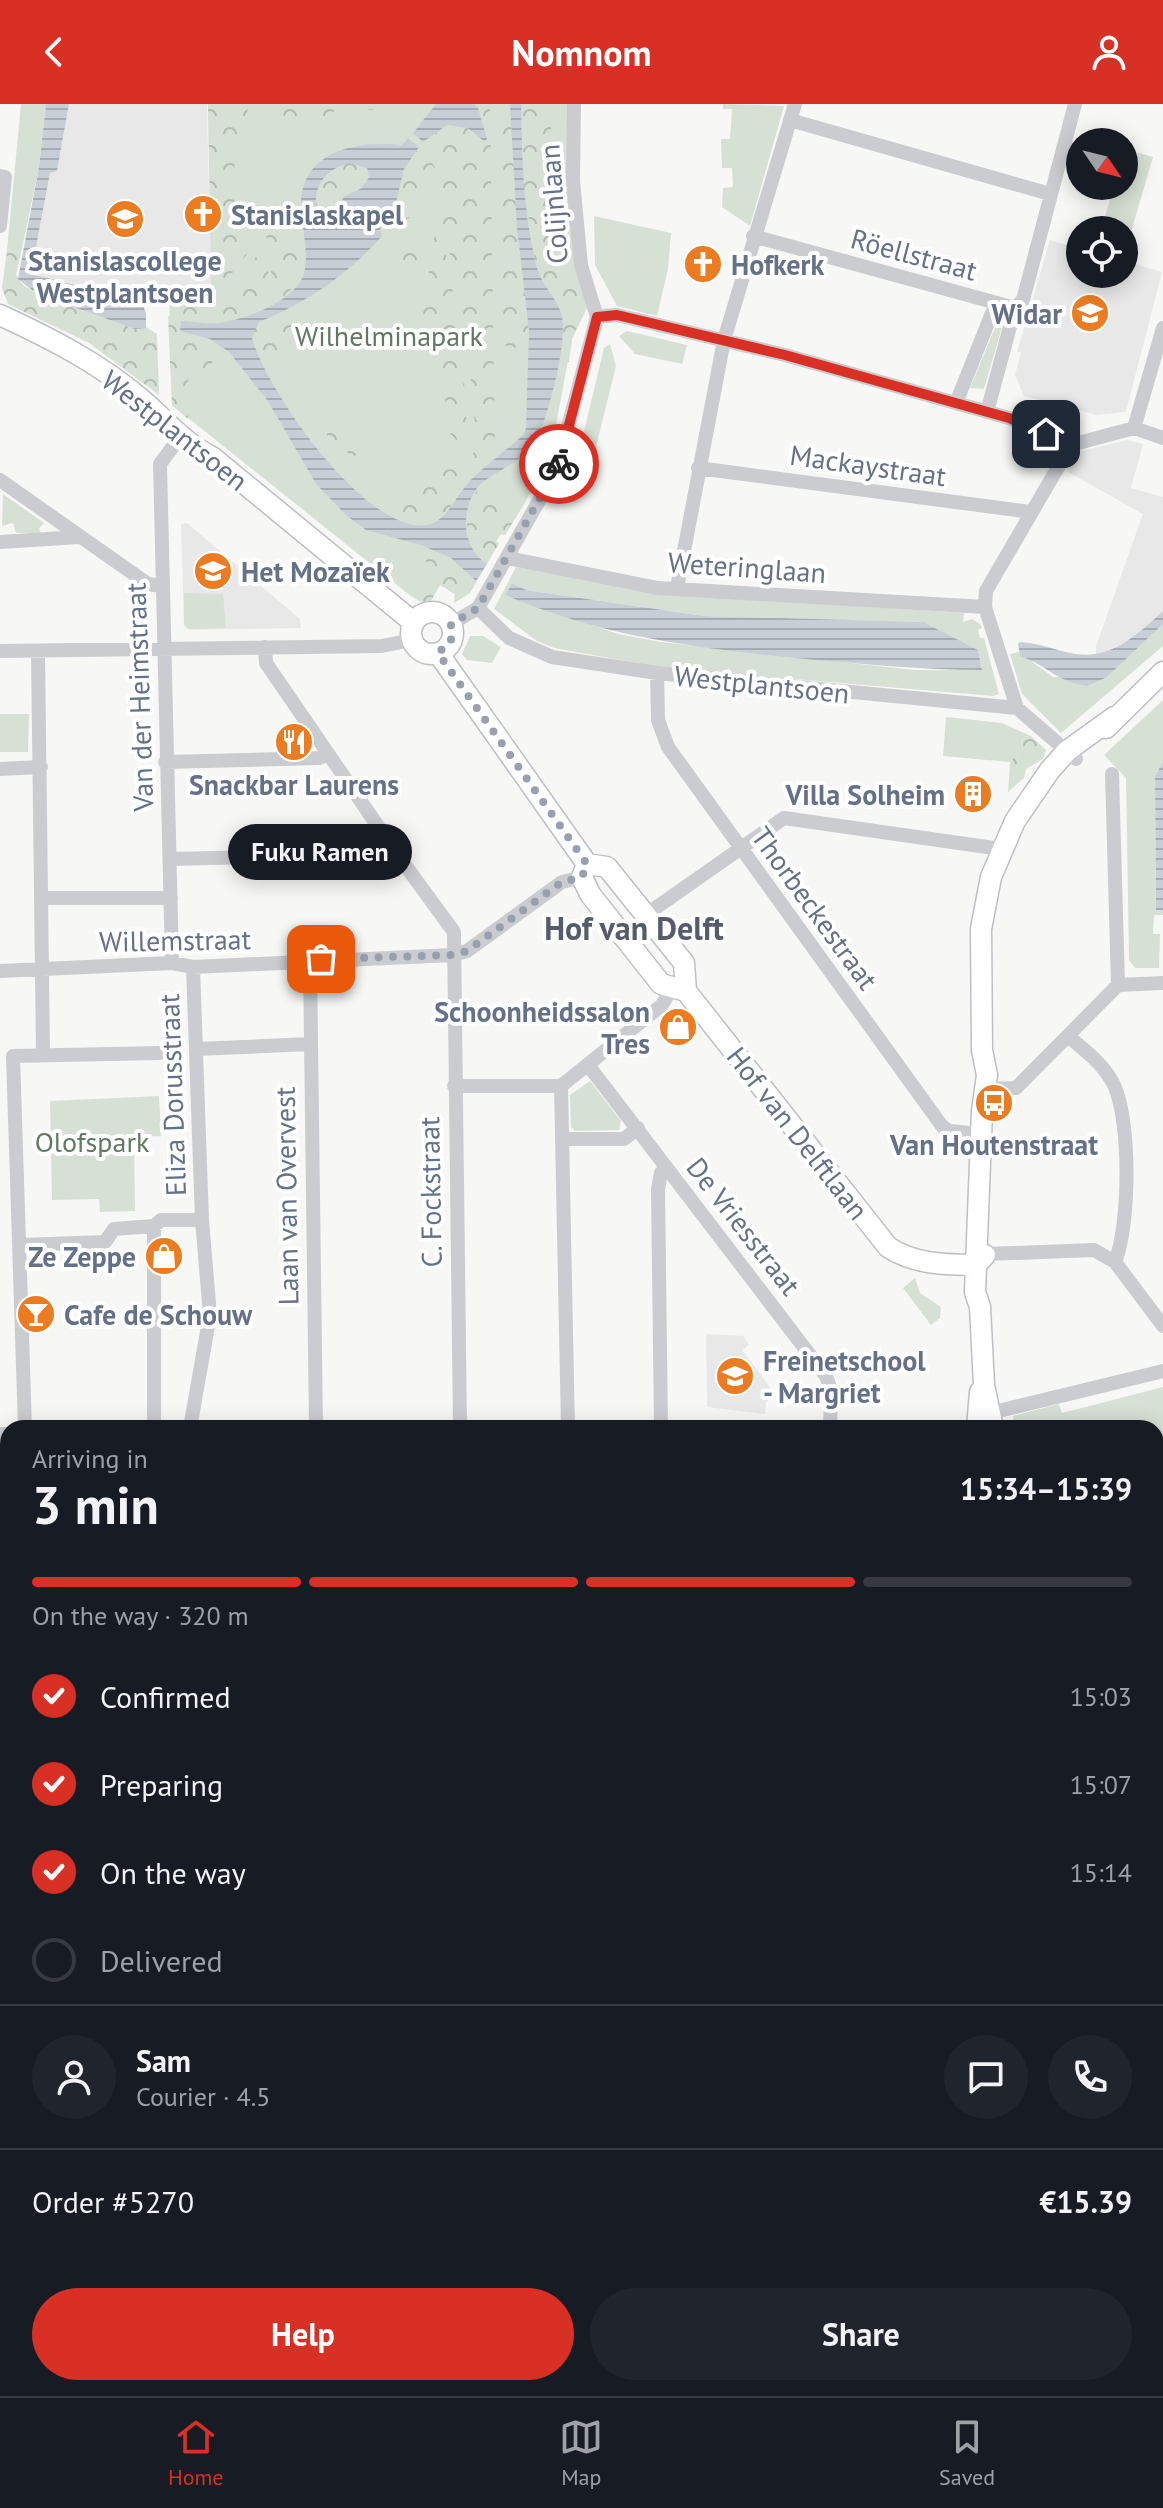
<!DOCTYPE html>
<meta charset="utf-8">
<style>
:root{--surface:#171b24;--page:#20242c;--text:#f1f3f6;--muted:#9ea1a6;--line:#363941;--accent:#d93025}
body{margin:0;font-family:"PT Sans",sans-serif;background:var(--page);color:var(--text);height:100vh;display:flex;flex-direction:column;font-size:30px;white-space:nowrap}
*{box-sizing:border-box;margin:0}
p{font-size:26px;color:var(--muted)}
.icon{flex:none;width:44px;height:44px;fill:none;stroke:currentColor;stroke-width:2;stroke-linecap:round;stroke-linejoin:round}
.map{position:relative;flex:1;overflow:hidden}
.drawer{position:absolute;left:0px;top:1316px;width:1164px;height:976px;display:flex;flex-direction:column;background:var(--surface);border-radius:24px 24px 0 0;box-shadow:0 4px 20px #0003}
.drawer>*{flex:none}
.needle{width:52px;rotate:125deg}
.fabs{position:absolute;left:1066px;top:24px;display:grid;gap:16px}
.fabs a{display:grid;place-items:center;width:72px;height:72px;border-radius:50%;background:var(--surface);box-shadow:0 4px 20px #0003;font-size:40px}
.pin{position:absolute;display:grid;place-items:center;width:68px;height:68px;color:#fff;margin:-34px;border-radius:16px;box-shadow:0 4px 12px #0006}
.courier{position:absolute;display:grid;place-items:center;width:80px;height:80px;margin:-40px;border:6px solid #d93025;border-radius:50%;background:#fff;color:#222;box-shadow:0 2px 10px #0007}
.bubble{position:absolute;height:56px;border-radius:28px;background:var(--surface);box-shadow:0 4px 20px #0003;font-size:26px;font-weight:600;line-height:56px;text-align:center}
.headline em{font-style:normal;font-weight:600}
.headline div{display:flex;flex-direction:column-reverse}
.headline{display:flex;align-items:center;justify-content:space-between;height:136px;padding:0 32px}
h1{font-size:52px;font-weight:600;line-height:60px}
.bar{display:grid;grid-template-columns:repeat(4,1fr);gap:12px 8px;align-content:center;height:96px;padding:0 32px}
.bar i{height:10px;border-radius:6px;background:var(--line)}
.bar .selected{background:var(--accent)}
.bar p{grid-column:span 4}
.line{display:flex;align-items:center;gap:20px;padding:0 32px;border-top:2px solid var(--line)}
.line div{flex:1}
.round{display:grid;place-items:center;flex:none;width:84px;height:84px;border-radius:42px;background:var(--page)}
ol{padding:0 32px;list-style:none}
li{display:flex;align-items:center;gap:24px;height:88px}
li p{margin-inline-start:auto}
li .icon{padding:8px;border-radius:50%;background:var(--accent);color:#fff;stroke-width:4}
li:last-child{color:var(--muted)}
li i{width:44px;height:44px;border:4px solid var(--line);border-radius:50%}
.cta{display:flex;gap:16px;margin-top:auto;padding:16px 32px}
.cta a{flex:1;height:92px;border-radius:48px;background:var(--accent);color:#fff;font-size:32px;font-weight:600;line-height:92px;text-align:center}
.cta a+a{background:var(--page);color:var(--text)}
header{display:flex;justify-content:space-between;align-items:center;height:104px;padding:0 32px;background:var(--accent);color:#fff;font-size:36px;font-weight:600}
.menu{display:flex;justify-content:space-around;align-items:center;height:112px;border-top:2px solid var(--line);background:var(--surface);font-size:22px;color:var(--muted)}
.menu a{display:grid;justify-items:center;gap:4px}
.menu .selected{color:var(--accent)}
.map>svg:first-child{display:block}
</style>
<header><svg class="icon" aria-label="back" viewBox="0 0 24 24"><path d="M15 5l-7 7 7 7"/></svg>Nomnom<svg class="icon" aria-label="person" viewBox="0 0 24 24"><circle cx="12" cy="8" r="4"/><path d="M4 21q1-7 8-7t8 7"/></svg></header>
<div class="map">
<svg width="1163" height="2292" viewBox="0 0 1163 2292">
<defs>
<pattern id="forest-crowns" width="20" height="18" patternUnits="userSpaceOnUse" patternTransform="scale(2)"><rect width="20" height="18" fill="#d7e0d5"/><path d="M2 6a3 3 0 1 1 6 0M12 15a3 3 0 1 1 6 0" fill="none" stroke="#b2bab2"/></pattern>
<pattern id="water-rules" width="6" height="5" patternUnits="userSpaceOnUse" patternTransform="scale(2)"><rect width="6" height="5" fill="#c8ced5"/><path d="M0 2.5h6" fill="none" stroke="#a6acb2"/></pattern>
</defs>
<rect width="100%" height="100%" fill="#f7f8f5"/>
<!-- built -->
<path fill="#e8e8e8" d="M69,0H207L211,186L167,187L142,197L31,170L50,69L57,67Z
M1050,136L1080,145V170H1124V157L1162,168L1126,308L1097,311L1024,292L1015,271L1021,248H1017Z
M1127,336L1143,340L1131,384L1163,393V514L1148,527L1096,552V542L1143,410L1068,368L1078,348Z
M187,419L300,515L301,524L189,526L184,522L181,420Z
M706,1230L743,1232L749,1241L742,1246L775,1290L766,1298L765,1310L707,1303Z
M0,1889L8,1890V2070L0,2143Z"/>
<!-- green -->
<path fill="#d7e0d5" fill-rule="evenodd" d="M21,0H46L39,63L21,149L7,146Z
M208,0H569L587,204L572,235L552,342L525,399L505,431L501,430L496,437L499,439L470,489L454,499L455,490L440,481L430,498L419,497L407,489L172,301L169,188L211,186Z
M723,0L784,2L750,122L722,103L723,84L733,83L732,64H722L721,35H730L732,5H723Z
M1125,45L1153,53L1124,152V126H1101L1114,82H1124Z
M594,112L671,129L668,165L657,212L617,202L595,161Z
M999,214L1004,216L984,285L970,284Z
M627,227L687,241L682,260L635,250L619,232Z
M610,240L616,262L596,343L581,340L604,244Z
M3,390L44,419L39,424L41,429H16L13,419L2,422Z
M516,463L686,491L964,509L963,518L972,515L980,520L982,524L978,526L980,534H984L999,590L993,592L664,564L554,544L537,537L494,505ZM512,479L526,486L704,512L921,518L978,546L982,566H914L661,538L618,530L505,491Z
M184,489L223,490L226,524L189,525L184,520Z
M1163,520V542L1061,629L1022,590L1010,550L1019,548L1053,573H1107Z
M470,532H483L501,543L492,559L467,556L462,550Z
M1163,596V658L1155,672L1156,806H1163V811H1154L1153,830H1160L1159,864H1135L1129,856L1126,674L1104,651Z
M0,610H29L28,648H0Z
M946,613L1002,619L1031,632L1023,633L1022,645L1010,658L943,652Z
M590,977L621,1017L619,1026L575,1027L571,1023L570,991Z
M159,992L161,1032L134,1033L135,1107L100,1108L99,1095L52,1096L50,997Z
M915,1174L920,1189L941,1203L940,1214L931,1221L903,1184Z
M1163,1283V1415H1156V1324H1014L1013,1312L1059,1300L1062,1309Z
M1156,1464H1163V1608H1156Z
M1163,1744L1162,1909L1163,1928L1156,1906V1746Z"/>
<!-- forest -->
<path fill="url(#forest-crowns)" d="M208,0H251C234,34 227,70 245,106C250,117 257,123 259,135L217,188L212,187Z
M280,0H391L389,8L349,3L336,6L291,33Z
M474,0H490L495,358L485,366L473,354L476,329L465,218L441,110V63L423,38L447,21L468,24L485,37L478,4Z
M497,0H510L517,124L529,226L528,241L514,244L501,240Z
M521,0H542L563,57V72L545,91C545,132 568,160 587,195L572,235L569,258L559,257L562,210L540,176L534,152L524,81Z
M419,43L435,63C433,93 419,103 399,124L389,119L404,65Z
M349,59L367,64L369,73L363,84L343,93L338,115L332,119L325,118L316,106C314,80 325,66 349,59Z
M274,103L287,122L295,147L305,148L301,176L283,193C265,164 261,135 274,103Z
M425,111L419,162L402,156L392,147Z
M436,123L440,126C457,198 466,267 467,341L463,344L441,319C451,298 442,248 430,226L419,227Z
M261,145L277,197L217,220L181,217L180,227L218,240L212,259L202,273L188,275V315L172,301L168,213C180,197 206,207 222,197C239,187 250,161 261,145Z
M7,146L21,149L16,171L23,181L37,190L135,225L146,223L157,230L159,291L89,239L8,200L2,184Z
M282,208L298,229L283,237L270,275L252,234L259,218Z
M338,304L344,320L360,345L354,354L327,331V306Z
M466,364L475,372C448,400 438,441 397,406L400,387L415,379L419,368Z
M484,380L517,411L505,431L501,430L496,437L499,439L487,460C456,439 467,412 478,383Z
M421,441L451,454L476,477L470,489L454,499L455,490L440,481L430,498L419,497L430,470Z
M1031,632L1046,646L1043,655L1026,665L1024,674L1008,688L1010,658L1022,645L1023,633Z"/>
<!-- water -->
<path fill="url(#water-rules)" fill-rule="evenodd" d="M46,0H69L57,67L50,69L31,170L141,197L146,209V224L135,225L37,190L18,175L39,63Z
M436,0H474L478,4L487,35L485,38L468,24L447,21L423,38L413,29Z
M510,0H521C522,54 523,111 537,164C542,182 559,196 562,213C567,241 550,301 540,329C531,357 490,367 477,384C460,408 462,444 487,460L476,477L451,454L421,441L366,426L347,412L316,380L268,297L229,248L210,235L180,227L181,217C193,217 207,221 219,219C244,216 293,198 303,172C311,149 300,122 301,98C304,45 359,37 401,41L408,35L419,43L404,65L392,115L380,125L382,132C349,170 306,199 259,218L252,234C265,284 366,431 427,421C444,418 452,400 461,388C477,366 504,349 524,330L526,324L529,226L517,124ZM349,59L367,64L369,73L362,84L343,93L338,115L332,119L325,118L316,106C314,80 325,66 349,59Z
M512,479L526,486L704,512L923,518L978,546L982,566C923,566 865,560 806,555C697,544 606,534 505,491Z
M1163,507V520L1107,573L1087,582C1055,577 1047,561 1020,552L1018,539L1021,538C1040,539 1057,547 1076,550C1112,555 1138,530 1163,507Z
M1163,658V806H1156L1155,672Z"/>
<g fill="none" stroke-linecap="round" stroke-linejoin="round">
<defs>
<path id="secondary" d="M0,211C48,233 99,259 140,294C165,315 182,338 212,353L413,518
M411 529a21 21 0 1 1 42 0a21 21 0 1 1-42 0Z
M438,549L587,760
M1106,624L1163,568
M587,760L607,763L684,859L686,887L888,1143C913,1160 946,1161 976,1161L985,1151
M587,760L582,773L590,790L661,880L686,887
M977,1324L980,1288
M993,1324L984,1281L980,1203L975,1188L982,1007L987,971L982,946L981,825L991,773L1015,717L1050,666L1067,647L1114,613
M0,1363L8,1364
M1156,1918L1163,1938
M1156,2007L1163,2020"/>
</defs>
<!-- secondary casing -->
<use href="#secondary" stroke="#bcbfc4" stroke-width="23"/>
<!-- street -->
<path stroke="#caccd0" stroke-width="14" d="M790,16L1050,90
M0,72L5,73L0,122
M753,132L1015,204
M597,213L617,211L785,251L1009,314L1071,341
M956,299L996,199
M987,308L1015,204L1023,196L1075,0
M1134,324L1163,224
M698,364L1031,408
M0,376L148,480L161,482
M0,438L79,433
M508,454L658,484L985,503
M677,484L724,236L795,0
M478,504L509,534L552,553L657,569L1017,604L1076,655
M451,520L478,504L557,365L597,213L581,161L573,77L574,0
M265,543L266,559L397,750L454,828L460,1324
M0,547L382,542L411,536
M38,547L43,951
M657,569L658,616L668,643L942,1022L949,1027L982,1030
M1017,604L985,503L986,487L1071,341L1134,324L1163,334
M165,658L319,654L328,650
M0,665L41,663
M1112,670L1118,881
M170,755L397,750
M43,794H171
M647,810L784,714L1001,745
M310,858L316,1324
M172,859L160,360L180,333
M0,867L172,859L193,863L453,851L467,847L562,778L582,773
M1068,932C1085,947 1104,960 1114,981C1131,1018 1130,1121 1115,1158L1163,1222
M197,945L310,940
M588,961L826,1272L831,1286L830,1324
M454,982H561L662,901L671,885
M561,982L568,1324
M983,985L1016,984L1118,881L1163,879
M562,1035H624L638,1024
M20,1141L105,1138L114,1125L154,1122L161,1116H202
M986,1150L1094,1146L1115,1158
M990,1309L1163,1267
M25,1324L13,952L160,949
M154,1324V1122
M190,1324L210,1211L202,1116L193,863
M661,1324L658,1085L661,1069L666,1063
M0,1330H8
M1156,2079L1163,2076
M0,2196H8
M0,2225L8,2224
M121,2284V2292
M167,2284L170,2292
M732,2284V2292
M765,2284V2292
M387,2292V2284
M512,2292V2284
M888,2292V2284
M1032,2292L1033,2284
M1125,2292V2284"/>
<!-- secondary -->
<use href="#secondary" stroke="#fff" stroke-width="20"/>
<!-- tram -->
<path stroke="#a9adb4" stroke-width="2" d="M0,1395H8
M1156,1957L1163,1971"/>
<defs>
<path id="rail" d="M1156,1421H1163
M1156,1433L1163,1434
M1156,1456H1163"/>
</defs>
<!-- rail casing -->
<use href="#rail" stroke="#a9adb4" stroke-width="7"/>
<!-- rail -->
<use href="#rail" stroke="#fff" stroke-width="4" stroke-dasharray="12" stroke-linecap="butt"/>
</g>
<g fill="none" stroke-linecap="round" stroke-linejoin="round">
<!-- done -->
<path stroke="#98a0ae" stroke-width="8" stroke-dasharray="0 14.4" d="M321,855L453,851L467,847L562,778L582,773L587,760L438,549L451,537V520L478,504L559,360"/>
<!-- route -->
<path stroke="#d93025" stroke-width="10" d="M559,360L597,213L617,211L785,251L1009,314L1046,330"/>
</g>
<!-- icons -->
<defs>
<symbol id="church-disc" viewBox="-11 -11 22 22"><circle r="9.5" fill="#eb7c22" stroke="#fff"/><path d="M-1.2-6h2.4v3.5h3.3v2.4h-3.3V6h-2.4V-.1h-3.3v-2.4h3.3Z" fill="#fff"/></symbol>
<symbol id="school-disc" viewBox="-11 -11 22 22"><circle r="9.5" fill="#eb7c22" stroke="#fff"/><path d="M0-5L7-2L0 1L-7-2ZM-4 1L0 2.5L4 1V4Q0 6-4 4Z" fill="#fff"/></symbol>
<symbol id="restaurant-disc" viewBox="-11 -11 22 22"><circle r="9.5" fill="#eb7c22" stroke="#fff"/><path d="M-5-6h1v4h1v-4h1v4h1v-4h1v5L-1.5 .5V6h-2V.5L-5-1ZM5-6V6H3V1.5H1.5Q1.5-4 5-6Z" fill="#fff"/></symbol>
<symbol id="building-disc" viewBox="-11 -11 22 22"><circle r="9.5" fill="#eb7c22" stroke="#fff"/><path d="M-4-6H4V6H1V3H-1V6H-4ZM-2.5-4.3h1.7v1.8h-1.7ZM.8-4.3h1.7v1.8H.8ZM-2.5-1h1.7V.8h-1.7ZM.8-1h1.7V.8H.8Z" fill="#fff"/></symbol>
<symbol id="shop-disc" viewBox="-11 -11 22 22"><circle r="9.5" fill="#eb7c22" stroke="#fff"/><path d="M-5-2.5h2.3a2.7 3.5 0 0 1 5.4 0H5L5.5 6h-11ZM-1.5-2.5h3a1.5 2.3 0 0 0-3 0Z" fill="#fff"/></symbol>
<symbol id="bus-disc" viewBox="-11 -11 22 22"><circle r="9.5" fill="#eb7c22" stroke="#fff"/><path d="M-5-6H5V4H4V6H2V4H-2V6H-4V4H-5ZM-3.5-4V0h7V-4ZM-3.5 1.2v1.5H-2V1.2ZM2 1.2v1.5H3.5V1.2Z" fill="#fff"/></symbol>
<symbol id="bar-disc" viewBox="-11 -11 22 22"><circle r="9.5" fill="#eb7c22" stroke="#fff"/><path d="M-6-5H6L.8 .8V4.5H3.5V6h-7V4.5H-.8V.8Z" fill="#fff"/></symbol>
</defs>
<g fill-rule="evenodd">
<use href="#church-disc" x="181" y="88" width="44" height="44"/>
<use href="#school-disc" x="103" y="93" width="44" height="44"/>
<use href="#church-disc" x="681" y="138" width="44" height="44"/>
<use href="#school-disc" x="1068" y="187" width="44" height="44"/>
<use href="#school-disc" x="191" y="445" width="44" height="44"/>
<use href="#restaurant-disc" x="272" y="616" width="44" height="44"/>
<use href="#building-disc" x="951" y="668" width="44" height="44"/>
<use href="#shop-disc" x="656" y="901" width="44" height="44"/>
<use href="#bus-disc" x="972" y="977" width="44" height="44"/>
<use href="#shop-disc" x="142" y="1130" width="44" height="44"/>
<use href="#bar-disc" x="14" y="1188" width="44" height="44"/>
<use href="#school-disc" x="713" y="1250" width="44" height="44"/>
</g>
<g text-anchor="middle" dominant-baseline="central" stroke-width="8" stroke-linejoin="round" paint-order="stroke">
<!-- street labels -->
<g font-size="28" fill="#657187" stroke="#fff">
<text transform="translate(553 100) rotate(-94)">Colijnlaan</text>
<text transform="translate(914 150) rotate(15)">Röellstraat</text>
<text transform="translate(175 326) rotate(38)">Westplantsoen</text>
<text transform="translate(868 361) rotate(8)">Mackaystraat</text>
<text transform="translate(747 463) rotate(4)">Weteringlaan</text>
<text transform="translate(762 580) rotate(6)">Westplantsoen</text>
<text transform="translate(139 593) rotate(-92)">Van der Heimstraat</text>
<text transform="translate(815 804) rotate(54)">Thorbeckestraat</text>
<text transform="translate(175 836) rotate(-1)">Willemstraat</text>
<text transform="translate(172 991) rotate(-92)">Eliza Dorusstraat</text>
<text transform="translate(798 1029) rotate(52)">Hof van Delftlaan</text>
<text transform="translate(430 1088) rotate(-91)">C. Fockstraat</text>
<text transform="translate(286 1092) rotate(-91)">Laan van Overvest</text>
<text transform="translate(744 1122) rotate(52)">De Vriesstraat</text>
</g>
<!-- poi labels -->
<g font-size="28" font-weight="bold" fill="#657187" stroke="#fff" text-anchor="start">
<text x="231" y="110">Stanislaskapel</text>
<text x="125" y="156" text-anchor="middle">Stanislascollege<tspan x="125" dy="32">Westplantsoen</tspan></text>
<text x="731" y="160">Hofkerk</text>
<text x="1062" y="209" text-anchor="end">Widar</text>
<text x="241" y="467">Het Mozaïek</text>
<text x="294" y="680" text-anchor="middle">Snackbar Laurens</text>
<text x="945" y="690" text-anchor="end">Villa Solheim</text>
<text x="650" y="907" text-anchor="end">Schoonheidssalon<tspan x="650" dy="32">Tres</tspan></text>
<text x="994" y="1040" text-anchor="middle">Van Houtenstraat</text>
<text x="136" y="1152" text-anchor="end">Ze Zeppe</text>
<text x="64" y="1210">Cafe de Schouw</text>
<text x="763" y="1256">Freinetschool<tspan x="763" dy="32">- Margriet</tspan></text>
</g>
<!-- park labels -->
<g font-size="28" fill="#617961" stroke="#fff">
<text x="389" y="231">Wilhelminapark</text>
<text x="92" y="1037">Olofspark</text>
</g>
<!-- quarter labels -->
<g font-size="32" font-weight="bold" fill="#545c6c" stroke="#fff">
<text x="634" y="824">Hof van Delft</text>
</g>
</g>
</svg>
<div class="fabs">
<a><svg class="needle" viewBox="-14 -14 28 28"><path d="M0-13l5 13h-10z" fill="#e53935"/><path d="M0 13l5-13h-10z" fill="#9ea1a6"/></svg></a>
<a><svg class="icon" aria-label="locate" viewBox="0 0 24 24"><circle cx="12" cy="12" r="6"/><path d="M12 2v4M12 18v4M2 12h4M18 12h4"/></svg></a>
</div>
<div class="pin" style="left:321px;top:855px;background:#ea580c"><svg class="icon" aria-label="bag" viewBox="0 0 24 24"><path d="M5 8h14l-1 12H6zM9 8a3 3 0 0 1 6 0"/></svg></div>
<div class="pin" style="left:1046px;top:330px;background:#1f2937"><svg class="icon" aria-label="home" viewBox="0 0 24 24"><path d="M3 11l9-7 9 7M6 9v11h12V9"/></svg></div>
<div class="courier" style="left:559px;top:360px"><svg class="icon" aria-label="bike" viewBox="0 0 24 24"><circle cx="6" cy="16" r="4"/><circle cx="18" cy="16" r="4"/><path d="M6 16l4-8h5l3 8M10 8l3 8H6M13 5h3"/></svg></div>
<div class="bubble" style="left:228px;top:720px;width:184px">Fuku Ramen</div>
<section class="drawer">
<div class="headline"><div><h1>3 min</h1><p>Arriving in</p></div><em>15:34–15:39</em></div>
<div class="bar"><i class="selected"></i><i class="selected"></i><i class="selected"></i><i></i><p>On the way · 320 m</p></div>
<ol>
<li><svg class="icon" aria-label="check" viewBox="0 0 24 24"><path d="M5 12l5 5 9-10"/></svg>Confirmed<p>15:03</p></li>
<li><svg class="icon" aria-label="check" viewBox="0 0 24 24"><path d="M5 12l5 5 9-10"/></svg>Preparing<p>15:07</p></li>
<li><svg class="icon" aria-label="check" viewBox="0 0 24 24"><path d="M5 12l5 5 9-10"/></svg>On the way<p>15:14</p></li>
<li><i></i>Delivered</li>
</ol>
<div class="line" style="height:144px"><a class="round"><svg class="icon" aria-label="person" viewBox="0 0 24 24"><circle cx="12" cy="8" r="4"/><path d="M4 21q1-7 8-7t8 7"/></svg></a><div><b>Sam</b><p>Courier · 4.5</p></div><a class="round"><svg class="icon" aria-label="chat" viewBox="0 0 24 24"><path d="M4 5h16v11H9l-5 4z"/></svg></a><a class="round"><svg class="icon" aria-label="phone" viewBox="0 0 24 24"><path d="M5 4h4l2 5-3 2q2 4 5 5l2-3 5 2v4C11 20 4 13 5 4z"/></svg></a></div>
<div class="line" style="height:104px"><div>Order #5270</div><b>€15.39</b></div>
<div class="cta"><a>Help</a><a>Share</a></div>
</section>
</div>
<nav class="menu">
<a class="selected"><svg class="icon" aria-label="home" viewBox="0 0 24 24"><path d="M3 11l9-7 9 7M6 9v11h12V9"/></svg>Home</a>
<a><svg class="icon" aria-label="map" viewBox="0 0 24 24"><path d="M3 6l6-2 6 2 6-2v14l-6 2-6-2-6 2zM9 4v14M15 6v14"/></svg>Map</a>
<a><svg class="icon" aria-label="saved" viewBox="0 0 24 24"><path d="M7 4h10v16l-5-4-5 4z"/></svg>Saved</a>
</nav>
